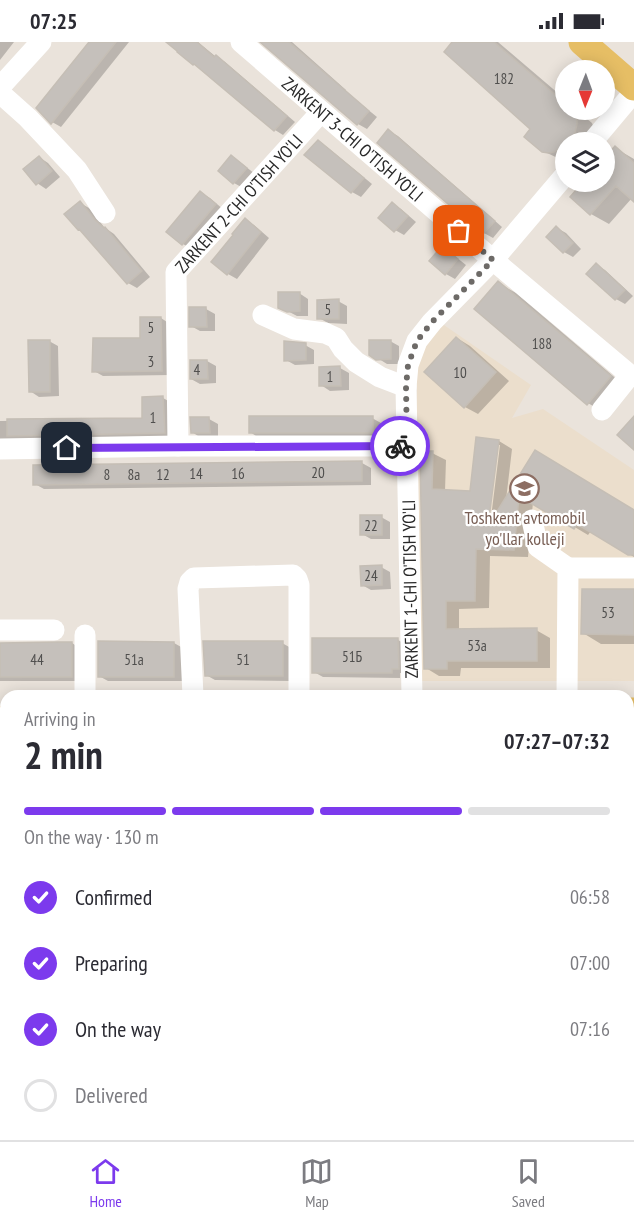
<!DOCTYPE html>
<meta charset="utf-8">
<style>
:root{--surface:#fff;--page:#f7f7f7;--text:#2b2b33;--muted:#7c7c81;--line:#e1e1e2;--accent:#7c3aed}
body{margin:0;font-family:"PT Sans Narrow",sans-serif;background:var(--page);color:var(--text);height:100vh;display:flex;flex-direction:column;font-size:22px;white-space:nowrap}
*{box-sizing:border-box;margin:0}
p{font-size:20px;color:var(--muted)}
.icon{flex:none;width:33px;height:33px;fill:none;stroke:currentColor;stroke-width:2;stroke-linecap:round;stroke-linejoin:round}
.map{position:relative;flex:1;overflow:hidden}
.drawer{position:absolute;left:0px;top:648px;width:634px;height:450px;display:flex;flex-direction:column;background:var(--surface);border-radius:18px 18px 0 0;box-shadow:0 3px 15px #0003}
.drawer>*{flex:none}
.needle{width:39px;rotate:181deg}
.buttons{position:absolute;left:555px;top:18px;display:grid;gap:12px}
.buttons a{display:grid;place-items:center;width:60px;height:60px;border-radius:50%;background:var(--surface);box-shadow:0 3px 15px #0003;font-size:30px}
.pin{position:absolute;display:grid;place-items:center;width:51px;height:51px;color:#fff;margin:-26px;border-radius:12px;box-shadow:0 3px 9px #0006}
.courier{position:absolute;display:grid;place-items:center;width:60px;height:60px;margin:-30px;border:4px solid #7c3aed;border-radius:50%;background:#fff;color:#222;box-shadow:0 2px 8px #0007}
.overview em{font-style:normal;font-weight:800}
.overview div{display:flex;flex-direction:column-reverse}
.overview{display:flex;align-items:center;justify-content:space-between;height:102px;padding:0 24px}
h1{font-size:39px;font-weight:800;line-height:45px}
.bar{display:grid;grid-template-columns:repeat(4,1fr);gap:9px 6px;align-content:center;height:72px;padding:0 24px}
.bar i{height:8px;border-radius:4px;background:var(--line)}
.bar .active{background:var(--accent)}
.bar p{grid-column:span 4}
ol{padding:0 24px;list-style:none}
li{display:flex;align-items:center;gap:18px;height:66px}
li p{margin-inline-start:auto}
li .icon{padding:6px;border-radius:50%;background:var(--accent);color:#fff;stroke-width:4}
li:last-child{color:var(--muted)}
li i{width:33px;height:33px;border:3px solid var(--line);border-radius:50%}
.status{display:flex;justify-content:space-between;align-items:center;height:42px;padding:0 30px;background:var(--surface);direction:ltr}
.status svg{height:16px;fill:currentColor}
.tab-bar{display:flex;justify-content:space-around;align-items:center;height:84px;border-top:2px solid var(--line);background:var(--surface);font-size:16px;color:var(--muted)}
.tab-bar a{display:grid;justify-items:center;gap:3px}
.tab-bar .active{color:var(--accent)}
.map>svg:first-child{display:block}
</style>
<div class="status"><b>07:25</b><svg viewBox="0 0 49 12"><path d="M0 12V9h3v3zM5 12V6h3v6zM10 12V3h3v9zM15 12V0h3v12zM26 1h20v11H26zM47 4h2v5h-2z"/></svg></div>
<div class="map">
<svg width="634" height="1098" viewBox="0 0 634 1098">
<rect width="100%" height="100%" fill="#eae3db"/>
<!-- education -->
<path fill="#ebdecc" d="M441,281L531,343L512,376L543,367L634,428V639H415V404L417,345L416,313Z"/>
<!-- shadow -->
<path fill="#0003" fill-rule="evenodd" d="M0,0H14L0,18Z
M92,0H129L61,85L52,80Z
M168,0H198L215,14L225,20L295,80L283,93L275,88L202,27L194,22Z
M263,0H292L346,48L345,49L377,75L367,87L358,82Z
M454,0H498L566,58V68H576L592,81L594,86L593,100H566V120L543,109L532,87Z
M389,89L398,94L502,185L493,196L484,191L379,101Z
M318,100L327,105L372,142L361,155L352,150L307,113Z
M615,106L634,117V158L632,156L609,182L591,172L572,155L585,140H604Z
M39,115L48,121L60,135L46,147L37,141Z
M231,115L240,120L255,132L243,146L234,141L220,128Z
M201,151L210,156L224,168L192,207L183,202L168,190Z
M80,161L89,166L104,185L114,192L150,235L137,246L128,241Z
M392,162L401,167L416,180L404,193L395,188Z
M245,178L254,183L269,196L237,237L228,232L213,219Z
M557,186L566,191L581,207L573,215L564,210Z
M442,206L451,211L466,223L455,237L446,232Z
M596,223L605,228L633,254L625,262L616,257Z
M498,241L516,251L627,346L606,372L588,361Z
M299,251L308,257V274H297L280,265Z
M338,259L347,264V282L328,281L319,276Z
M206,267L215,272V289H200L191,284Z
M161,276L170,282L171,333L103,334L94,329L142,297L141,277Z
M457,296L470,304L509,339L478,372L465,365Z
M49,299L58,304L59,354L39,355L30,349Z
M390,299L399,304V322H387L371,312Z
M305,303L314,308V322L295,323L286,318Z
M207,319L216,324V341L200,342L191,337Z
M340,326L349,331V348L330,349L321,343Z
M163,356L172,361L174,396L0,401V379L144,377Z
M372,376L381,381V396H259L250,390Z
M209,377L218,382V396H201L192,390Z
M499,399L512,407L506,458L535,410L634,469V515L591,489L588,493L533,460L528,515L490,514L489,566L459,567V588H536L550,596V626H461L460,634H439L426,626L432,411L446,418L445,449L471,450ZM497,403H500L489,492H486Z
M362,421L371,426V443L44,447L35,442Z
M381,475L390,480V497H371L362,492Z
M381,525L390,530L391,547L371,548L362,543Z
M634,549V602H601L583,591Z
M398,598L407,603V631H400V636L323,635L314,630Z
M72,601L81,607V639H0V602Z
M174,601L183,606V639H108L99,634Z
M282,601L291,606V639L215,638L206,633Z
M628,908H634V952H628Z
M0,924H6V964H0Z
M0,991H6V1017L0,1016Z
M632,1026H634V1098H586V1092H628V1074H633Z
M0,1040H6V1078H0Z
M464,1092H533L543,1098H473Z"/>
<!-- building -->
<path fill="#c5c0bb" stroke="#c5beb5" stroke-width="1.5" d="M89,0H116L51,82L36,66Z
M166,0H197L214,15L216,13L287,74L274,89L194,22L193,23L177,10V9Z
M260,0H289L369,69L357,83Z
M452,0H494L566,62V68H572L574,70L577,75V82L575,91L562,105L554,110L549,111L542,110L524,95L530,87L444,10Z
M388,87L495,179L483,192L377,101Z
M318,98L364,136L351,151L304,113Z
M615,104L634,121V160L616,144L590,173L570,155L583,140H604V116Z
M231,113L247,126L233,142L218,129Z
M39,114L52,129L36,143L23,127Z
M200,149L216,162L182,203L166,190Z
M80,159L95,178L104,186L105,185L142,229L127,242L79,187L78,188L64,172Z
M392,160L408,174L394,190L378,176Z
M245,176L261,190L227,233L211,220L233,193L232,192Z
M556,184L573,201L563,211L546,195Z
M442,204L458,217L445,233L429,219Z
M596,221L625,248L615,258L586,232Z
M498,239L611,334L587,363L474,267Z
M278,250H300V269L287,270L278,266Z
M339,257V277H317V258Z
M189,265H206L207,285H189Z
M140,275H161L162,329L92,330L93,296H140Z
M456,295L496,330L464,366L424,330Z
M28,298H50V350H29Z
M369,298H391V317L376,318L369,313Z
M284,299L306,301V318L284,319Z
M190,318H207L208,337H190Z
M340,324L341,344H319V325Z
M163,354L165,391L7,394V377L142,376V355Z
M249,374H373V391H249Z
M634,374V408L617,393Z
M190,375H209L210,391H191Z
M476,395L499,398L488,484L535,408L634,468V513H628L577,482L574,487L519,454L514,508L476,507L475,559H446V587L537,586V619H447V627H424L420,409H433L432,447L470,449Z
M362,419V439L33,443V423Z
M360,473H382V493H360Z
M382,523V543L361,544L360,524Z
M582,547H634V593L581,592Z
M312,596H398L399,627H392V631H312Z
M98,599L174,600V635H98Z
M203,599H283V634H205Z
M58,600H72V635H0V601Z"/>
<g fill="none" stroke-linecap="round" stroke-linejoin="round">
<!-- minor -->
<g stroke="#fff" stroke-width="21">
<path id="s1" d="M241,0L493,218L630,333L602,368"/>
<path d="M0,45L41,0"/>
<path d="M0,51L28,76L77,128L105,171"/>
<path d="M592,100L634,50"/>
<path d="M263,273L294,287L325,291L336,296L343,307L356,320L380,335L406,345"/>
<path id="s2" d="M178,404L176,230L321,70"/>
<path d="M0,407L178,404H407"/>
<path d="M532,478L538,505L568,526L567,654"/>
<path d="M568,526H634"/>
<path d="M0,588H54"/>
<path d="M85,593V654"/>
<path d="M193,654L188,547L190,540L194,536L293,533L297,537L299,543V654"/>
<path d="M412,654L406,345L408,323L417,299L432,280L493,218L566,132"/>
<path d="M0,826H6"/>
<path d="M0,841H6"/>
<path d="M628,853H634"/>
<path d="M628,870H634"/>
<path d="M628,961H634"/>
<path d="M0,977L6,976"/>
<path d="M0,1022H6"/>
<path d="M176,1098V1092"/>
<path d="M243,1098V1092"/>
<path d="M304,1098L423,1096L427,1098"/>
</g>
<!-- major -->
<path stroke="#e6be65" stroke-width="27" d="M582,0L634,45
M628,669H634
M0,678L6,677
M628,690L634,689"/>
</g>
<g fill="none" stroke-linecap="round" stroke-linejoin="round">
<!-- done -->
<path stroke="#6d6a67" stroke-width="6" stroke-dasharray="0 10.8" d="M400,404H407L406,345L408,323L417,299L432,280L493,218L459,189"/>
<!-- route -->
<path stroke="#7c3aed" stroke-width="8" d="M67,406L400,404"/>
</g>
<!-- icons -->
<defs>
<symbol id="university-ring" viewBox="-11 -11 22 22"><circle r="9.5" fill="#fff" stroke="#8d6e63" stroke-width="1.5"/><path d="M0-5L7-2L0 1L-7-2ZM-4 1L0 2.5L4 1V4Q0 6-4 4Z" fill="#8d6e63"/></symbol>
</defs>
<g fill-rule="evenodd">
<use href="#university-ring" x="508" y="430" width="33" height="33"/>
</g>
<g text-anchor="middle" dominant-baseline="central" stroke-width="4.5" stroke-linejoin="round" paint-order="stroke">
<!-- number labels -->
<g font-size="15" fill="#504f4e">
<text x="504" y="36">182</text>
<text x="328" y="267">5</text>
<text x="151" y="285">5</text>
<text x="542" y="301">188</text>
<text x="151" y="319">3</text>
<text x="197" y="327">4</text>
<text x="460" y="330">10</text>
<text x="330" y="334">1</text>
<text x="153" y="375">1</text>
<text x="318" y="430">20</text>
<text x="196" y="431">14</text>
<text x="238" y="431">16</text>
<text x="107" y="432">8</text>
<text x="134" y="432">8a</text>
<text x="163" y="432">12</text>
<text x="371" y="483">22</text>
<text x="371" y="533">24</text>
<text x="608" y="570">53</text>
<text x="477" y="603">53a</text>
<text x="352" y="614">51Б</text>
<text x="37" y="617">44</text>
<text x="134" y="617">51а</text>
<text x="243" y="617">51</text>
</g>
<!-- street labels -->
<g font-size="18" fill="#292929" stroke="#fff">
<text stroke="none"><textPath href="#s1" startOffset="148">ZARKENT 3-CHI O'TISH YO'LI</textPath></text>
<text stroke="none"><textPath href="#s2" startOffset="267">ZARKENT 2-CHI O'TISH YO'LI</textPath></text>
<text transform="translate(410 547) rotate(-91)">ZARKENT 1-CHI O'TISH YO'LI</text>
</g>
<!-- education labels -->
<g font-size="18" fill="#785e54" stroke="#fff">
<text x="525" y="475">Toshkent avtomobil<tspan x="525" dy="21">yo'llar kolleji</tspan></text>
</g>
</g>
</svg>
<div class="buttons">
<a><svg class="needle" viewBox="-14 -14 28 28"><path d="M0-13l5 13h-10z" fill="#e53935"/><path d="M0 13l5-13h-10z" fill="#7c7c81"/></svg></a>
<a><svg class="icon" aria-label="layers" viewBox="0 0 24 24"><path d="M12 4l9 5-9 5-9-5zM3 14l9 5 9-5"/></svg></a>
</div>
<div class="pin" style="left:459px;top:189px;background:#ea580c"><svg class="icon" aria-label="bag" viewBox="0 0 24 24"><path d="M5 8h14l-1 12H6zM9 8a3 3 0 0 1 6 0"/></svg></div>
<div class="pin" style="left:67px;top:406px;background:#1f2937"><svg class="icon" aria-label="home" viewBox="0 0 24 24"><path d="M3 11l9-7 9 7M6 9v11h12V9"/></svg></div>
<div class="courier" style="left:400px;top:404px"><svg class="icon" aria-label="bike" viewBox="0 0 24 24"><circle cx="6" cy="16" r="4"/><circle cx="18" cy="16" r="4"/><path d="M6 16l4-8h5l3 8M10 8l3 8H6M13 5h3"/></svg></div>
<section class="drawer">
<div class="overview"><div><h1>2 min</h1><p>Arriving in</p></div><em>07:27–07:32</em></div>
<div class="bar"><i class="active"></i><i class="active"></i><i class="active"></i><i></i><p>On the way · 130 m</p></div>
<ol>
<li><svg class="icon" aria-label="check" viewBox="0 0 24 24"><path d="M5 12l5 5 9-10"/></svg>Confirmed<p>06:58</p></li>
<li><svg class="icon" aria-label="check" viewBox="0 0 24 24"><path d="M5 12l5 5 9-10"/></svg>Preparing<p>07:00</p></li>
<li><svg class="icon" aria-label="check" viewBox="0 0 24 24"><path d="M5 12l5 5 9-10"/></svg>On the way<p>07:16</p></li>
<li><i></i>Delivered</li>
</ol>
</section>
</div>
<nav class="tab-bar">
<a class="active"><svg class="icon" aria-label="home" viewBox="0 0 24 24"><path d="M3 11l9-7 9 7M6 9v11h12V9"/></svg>Home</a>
<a><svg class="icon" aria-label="map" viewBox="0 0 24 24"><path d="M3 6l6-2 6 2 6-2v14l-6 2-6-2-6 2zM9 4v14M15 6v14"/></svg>Map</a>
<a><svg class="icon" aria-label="saved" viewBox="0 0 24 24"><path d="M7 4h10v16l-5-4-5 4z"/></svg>Saved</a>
</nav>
